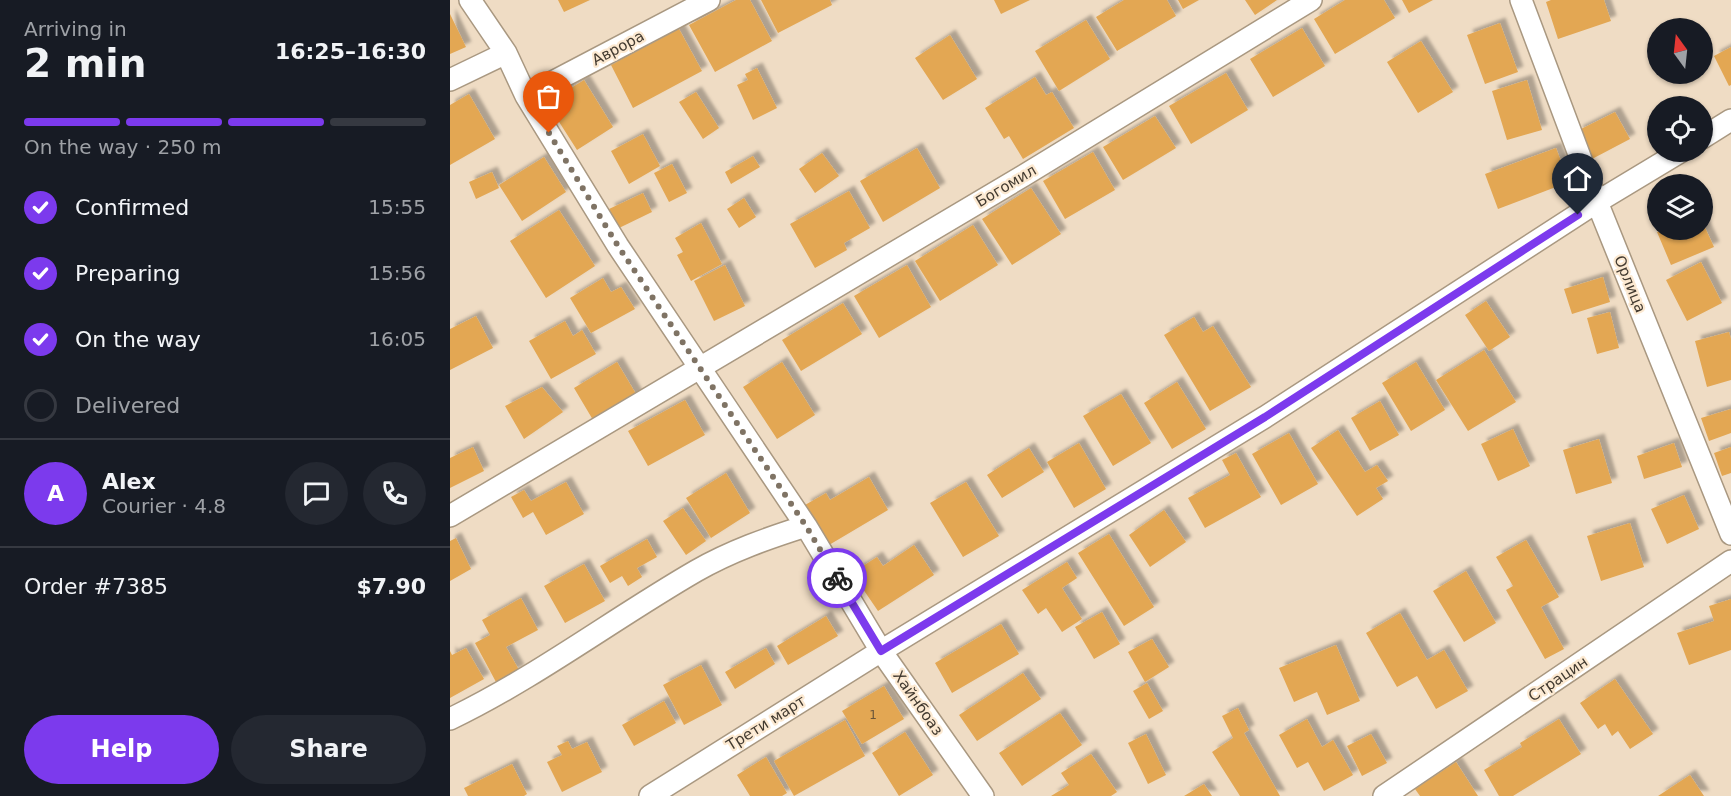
<!DOCTYPE html>
<meta charset="utf-8">
<style>
:root{--surface:#171b24;--page:#242831;--text:#f1f3f6;--muted:#9ea1a6;--line:#363941;--accent:#7c3aed}
body{margin:0;font-family:"DejaVu Sans",sans-serif;background:var(--page);color:var(--text);height:100vh;display:flex;flex-direction:column;font-size:22px;white-space:nowrap}
*{box-sizing:border-box;margin:0}
p{font-size:20px;color:var(--muted)}
.icon{flex:none;width:33px;height:33px;fill:none;stroke:currentColor;stroke-width:2;stroke-linecap:round;stroke-linejoin:round}
.map{position:relative;flex:1;overflow:hidden}
.panel{display:flex;flex-direction:column;background:var(--surface);width:450px}
.panel>*{flex:none}
.needle{width:39px;rotate:345deg}
.buttons{position:absolute;left:1197px;top:18px;display:grid;gap:12px}
.buttons a{display:grid;place-items:center;width:66px;height:66px;border-radius:50%;background:var(--surface);box-shadow:0 2px 4px #0004;font-size:30px}
.pin{position:absolute;display:grid;place-items:center;width:51px;height:51px;color:#fff;margin:-62px -26px;border-radius:50% 50% 50% 0;rotate:-45deg;box-shadow:0 0 6px #0007}
.pin .icon{rotate:45deg}
.courier{position:absolute;display:grid;place-items:center;width:60px;height:60px;margin:-30px;border:4px solid #7c3aed;border-radius:50%;background:#fff;color:#222;box-shadow:0 2px 8px #0007}
.headline em{font-style:normal;font-weight:600}
.headline div{display:flex;flex-direction:column-reverse}
.headline{display:flex;align-items:center;justify-content:space-between;height:102px;padding:0 24px}
h1{font-size:39px;font-weight:600;line-height:45px}
.bar{display:grid;grid-template-columns:repeat(4,1fr);gap:9px 6px;align-content:center;height:72px;padding:0 24px}
.bar i{height:8px;border-radius:4px;background:var(--line)}
.bar .on{background:var(--accent)}
.bar p{grid-column:span 4}
.line{display:flex;align-items:center;gap:15px;padding:0 24px;border-top:2px solid var(--line)}
.line div{flex:1}
.round{display:grid;place-items:center;flex:none;width:63px;height:63px;border-radius:32px;background:var(--page)}
ol{padding:0 24px;list-style:none}
li{display:flex;align-items:center;gap:18px;height:66px}
li p{margin-inline-start:auto}
li .icon{padding:6px;border-radius:50%;background:var(--accent);color:#fff;stroke-width:4}
li:last-child{color:var(--muted)}
li i{width:33px;height:33px;border:3px solid var(--line);border-radius:50%}
.button{display:flex;gap:12px;margin-top:auto;padding:12px 24px}
.button a{flex:1;height:69px;border-radius:36px;background:var(--accent);color:#fff;font-size:24px;font-weight:600;line-height:69px;text-align:center}
.button a+a{background:var(--page);color:var(--text)}
main{display:flex;flex:1;min-height:0}
.map>svg:first-child{display:block}
</style>
<main>
<section class="panel">
<div class="headline"><div><h1>2 min</h1><p>Arriving in</p></div><em>16:25–16:30</em></div>
<div class="bar"><i class="on"></i><i class="on"></i><i class="on"></i><i></i><p>On the way · 250 m</p></div>
<ol>
<li><svg class="icon" aria-label="check" viewBox="0 0 24 24"><path d="M5 12l5 5 9-10"/></svg>Confirmed<p>15:55</p></li>
<li><svg class="icon" aria-label="check" viewBox="0 0 24 24"><path d="M5 12l5 5 9-10"/></svg>Preparing<p>15:56</p></li>
<li><svg class="icon" aria-label="check" viewBox="0 0 24 24"><path d="M5 12l5 5 9-10"/></svg>On the way<p>16:05</p></li>
<li><i></i>Delivered</li>
</ol>
<div class="line" style="height:108px"><b class="round" style="background:var(--accent);color:#fff">A</b><div><b>Alex</b><p>Courier · 4.8</p></div><a class="round"><svg class="icon" aria-label="chat" viewBox="0 0 24 24"><path d="M4 5h16v11H9l-5 4z"/></svg></a><a class="round"><svg class="icon" aria-label="phone" viewBox="0 0 24 24"><path d="M5 4h4l2 5-3 2q2 4 5 5l2-3 5 2v4C11 20 4 13 5 4z"/></svg></a></div>
<div class="line" style="height:78px"><div>Order #7385</div><b>$7.90</b></div>
<div class="button"><a>Help</a><a>Share</a></div>
</section>
<div class="map">
<svg width="1281" height="796" viewBox="0 0 1281 796">
<defs>
<filter id="shadow"><feDropShadow dx="5.5" dy="-5.5" stdDeviation="1.5" flood-color="#0004"/></filter>
</defs>
<rect width="100%" height="100%" fill="#efdcc4"/>
<!-- building -->
<path fill="#e3a753" filter="url(#shadow)" d="M108,0H140L114,12Z
M286,0H300L322,41L265,72L239,25Z
M311,0H380L382,5L328,33Z
M544,0H580L551,14Z
M674,0H717L726,16L667,51L646,17Z
M728,0H749L733,9Z
M795,0H827L805,15Z
M895,0H934L945,18L885,54L864,19Z
M952,0H983L959,13Z
M1101,0H1154L1161,21L1108,39L1096,2Z
M0,14L16,47L0,54Z
M636,20L660,59L609,91L585,51Z
M1050,23L1068,72L1035,84L1017,35Z
M852,28L875,66L823,97L800,59Z
M229,29L252,71L183,108L161,65Z
M500,35L527,79L493,100L465,58Z
M971,41L1003,92L968,113L937,62Z
M1281,47V85L1279,86L1264,56Z
M307,68L327,108L303,120L287,85L298,80L295,74Z
M776,73L798,110L741,144L719,106Z
M585,77L596,95L602,92L624,128L573,159L559,136L554,139L535,108Z
M134,80L163,127L127,150L97,103Z
M1077,80L1092,130L1057,140L1042,91Z
M246,92L269,128L253,139L229,102Z
M19,94L45,139L0,165V105Z
M1165,112L1180,139L1142,159L1127,131Z
M705,116L726,148L673,180L653,147Z
M193,134L210,166L179,184L161,151Z
M467,148L490,188L433,222L410,181Z
M1106,148L1119,182L1048,209L1035,174Z
M643,152L665,190L615,219L593,181Z
M372,153L389,176L365,193L349,169Z
M303,156L310,167L281,184L275,172Z
M94,157L116,192L72,221L49,185Z
M222,164L237,193L219,202L204,173Z
M42,172L49,188L26,199L19,182Z
M581,188L611,234L562,265L532,219Z
M399,191L420,228L394,243L397,250L365,268L340,224Z
M193,193L202,212L169,228L159,209Z
M294,198L306,217L289,228L277,209Z
M109,210L145,266L96,298L60,241Z
M1252,221L1264,247L1221,265L1207,232L1213,230H1252Z
M251,223L272,264L241,281L227,255L233,252L225,238Z
M523,225L548,265L490,301L465,261Z
M1251,262L1272,303L1237,321L1216,280Z
M275,265L295,306L264,321L244,281Z
M457,265L481,307L429,338L404,296Z
M1153,277L1160,302L1122,314L1114,289Z
M153,278L161,292L171,287L185,309L141,333L120,298Z
M1036,301L1060,337L1039,351L1015,315Z
M393,303L412,334L351,371L332,340Z
M1160,312L1169,348L1147,354L1137,318Z
M26,316L43,348L0,370V329Z
M744,317L753,332L763,326L801,387L760,411L714,335Z
M115,321L123,336L132,330L146,354L101,379L79,341Z
M1279,332L1281,339V380L1257,387L1245,341Z
M1034,350L1066,402L1018,431L986,380Z
M167,362L189,399L146,425L124,388Z
M332,362L365,415L327,439L293,387Z
M966,362L995,410L961,431L932,383Z
M727,382L756,429L722,449L694,403Z
M92,387L113,412L74,439L55,406Z
M671,394L701,443L663,466L633,416Z
M235,400L255,435L198,466L178,431Z
M930,401L949,435L920,451L901,418Z
M1281,409V433L1259,441L1251,418Z
M1063,429L1080,466L1048,481L1031,444Z
M888,430L915,472L927,465L938,481L926,488L933,499L907,516L861,448Z
M839,433L868,484L831,505L802,454Z
M1149,439L1162,483L1126,494L1113,450Z
M629,443L656,489L624,508L597,462Z
M1224,443L1232,467L1194,479L1187,456Z
M23,447L34,471L0,488V458Z
M1281,447V473L1272,476L1264,453Z
M579,448L594,472L552,498L537,475Z
M786,453L811,497L755,528L738,498L780,475L772,460Z
M276,473L300,513L261,538L236,498Z
M419,477L438,510L379,545L355,505L376,493L380,500Z
M116,482L134,514L96,535L83,512L73,518L61,497L74,490L81,501Z
M516,482L549,536L513,557L480,503Z
M1234,495L1249,529L1217,544L1201,509Z
M233,508L256,541L236,555L213,521Z
M714,510L736,542L700,567L679,535Z
M1180,523L1194,567L1151,581L1137,536Z
M659,534L704,607L674,626L628,553Z
M6,538L21,569L0,581V541Z
M197,539L207,557L187,568L192,577L178,586L172,576L160,583L150,566Z
M1076,540L1109,597L1091,607L1114,649L1095,659L1056,590L1063,586L1046,557Z
M464,545L484,575L428,611L402,573L427,557L433,566Z
M617,562L627,578L612,588L632,619L612,632L596,608L588,614L572,590Z
M134,564L155,601L115,623L94,586Z
M1016,571L1046,623L1014,642L983,591Z
M71,598L88,630L56,647L69,670L46,682L25,643L40,635L32,620Z
M1281,599V650L1239,665L1227,633L1264,621L1259,606Z
M652,612L670,644L644,659L625,627Z
M950,613L977,660L994,650L1018,691L986,709L967,676L947,687L916,633Z
M376,616L388,636L338,665L327,646Z
M551,624L569,654L502,693L485,663Z
M702,639L719,667L695,682L678,652Z
M886,645L910,701L877,715L867,692L844,702L829,668Z
M16,648L34,679L0,698V651L2,655Z
M316,648L325,664L285,689L275,672Z
M251,665L272,705L234,725L213,685Z
M573,673L591,699L527,741L509,715Z
M1165,679L1203,734L1180,749L1168,731L1162,736L1155,724L1148,729L1130,703Z
M697,683L713,711L699,719L683,691Z
M434,686L454,719L412,744L392,711Z
M214,701L226,723L184,746L172,725Z
M788,708L799,730L794,733L830,796H790L762,752L783,738L772,716Z
M610,713L632,745L572,786L549,753Z
M857,719L872,747L883,740L903,775L874,791L858,762L847,768L829,735Z
M1109,719L1131,754L1063,796H1049L1034,770L1072,747L1070,743Z
M395,720L415,756L344,796L324,761Z
M455,732L483,775L449,796L422,753Z
M696,734L716,775L698,784L678,743Z
M921,734L937,763L912,776L897,746Z
M118,741L122,749L137,742L152,772L112,792L97,762L112,755L107,746Z
M641,754L667,792L661,796H601L619,785L611,773Z
M316,757L337,793L332,796H300L287,775Z
M1006,762L1028,796H970L965,789Z
M62,764L77,794L74,796H18L14,788Z
M1240,775L1254,796H1208Z
M754,784L762,796H734Z"/>
<g fill="none" stroke-linecap="round" stroke-linejoin="round">
<defs>
<path id="street" d="M20,0L56,53L76,96L168,246L356,526L431,651L533,796
M1071,0L1147,202L1281,534
M0,80L56,53
M76,96L259,0
M1252,138L1281,120
M0,516L573,176L861,0
M0,719C87,677 163,619 246,571C281,551 318,538 356,526
M200,796L431,651L815,417L1147,202L1230,152
M934,796L1281,561"/>
</defs>
<!-- street casing -->
<use href="#street" stroke="#a99881" stroke-width="24"/>
<!-- street -->
<use href="#street" stroke="#fff" stroke-width="21"/>
</g>
<g fill="none" stroke-linecap="round" stroke-linejoin="round">
<!-- done -->
<path stroke="#7f7364" stroke-width="6" stroke-dasharray="0 10.8" d="M99,133L168,246L356,526L387,578"/>
<!-- route -->
<path stroke="#7c3aed" stroke-width="8" d="M387,578L431,651L815,417L1128,215"/>
</g>
<g text-anchor="middle" dominant-baseline="central" stroke-width="4.5" stroke-linejoin="round" paint-order="stroke">
<!-- number labels -->
<g font-size="12" fill="#6a5539">
<text x="423" y="715">1</text>
</g>
<!-- street labels -->
<g font-size="15" fill="#423a30" stroke="#fce9d1">
<text transform="translate(168 48) rotate(-28)">Аврора</text>
<text transform="translate(556 186) rotate(-31)">Богомил</text>
<text transform="translate(1180 284) rotate(68)">Орлица</text>
<text transform="translate(1108 679) rotate(-34)">Страцин</text>
<text transform="translate(468 703) rotate(55)">Хайнбоаз</text>
<text transform="translate(316 723) rotate(-32)">Трети март</text>
</g>
</g>
</svg>
<div class="buttons">
<a><svg class="needle" viewBox="-14 -14 28 28"><path d="M0-13l5 13h-10z" fill="#e53935"/><path d="M0 13l5-13h-10z" fill="#9ea1a6"/></svg></a>
<a><svg class="icon" aria-label="locate" viewBox="0 0 24 24"><circle cx="12" cy="12" r="6"/><path d="M12 2v4M12 18v4M2 12h4M18 12h4"/></svg></a>
<a><svg class="icon" aria-label="layers" viewBox="0 0 24 24"><path d="M12 4l9 5-9 5-9-5zM3 14l9 5 9-5"/></svg></a>
</div>
<div class="pin" style="left:99px;top:133px;background:#ea580c"><svg class="icon" aria-label="bag" viewBox="0 0 24 24"><path d="M5 8h14l-1 12H6zM9 8a3 3 0 0 1 6 0"/></svg></div>
<div class="pin" style="left:1128px;top:215px;background:#1f2937"><svg class="icon" aria-label="home" viewBox="0 0 24 24"><path d="M3 11l9-7 9 7M6 9v11h12V9"/></svg></div>
<div class="courier" style="left:387px;top:578px"><svg class="icon" aria-label="bike" viewBox="0 0 24 24"><circle cx="6" cy="16" r="4"/><circle cx="18" cy="16" r="4"/><path d="M6 16l4-8h5l3 8M10 8l3 8H6M13 5h3"/></svg></div>
</div>
</main>
